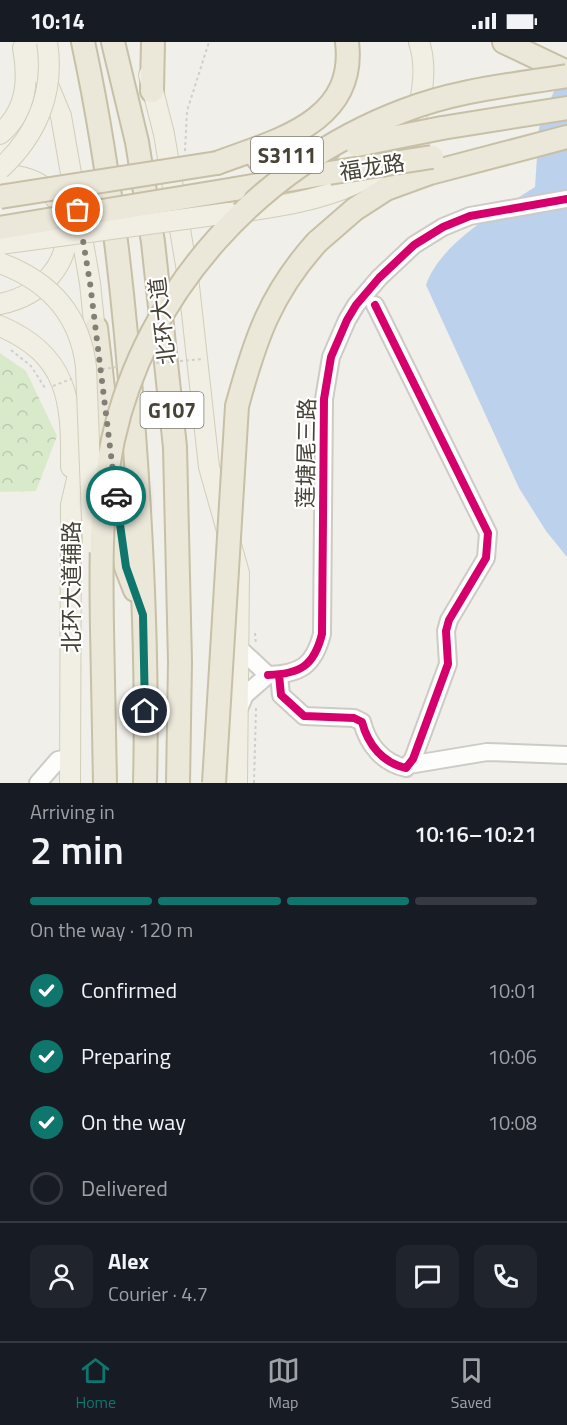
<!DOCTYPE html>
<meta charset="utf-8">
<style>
:root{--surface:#171b24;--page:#20242c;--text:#f1f3f6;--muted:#9ea1a6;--line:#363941;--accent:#0f766e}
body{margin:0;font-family:"Titillium Web","Noto Sans SC",sans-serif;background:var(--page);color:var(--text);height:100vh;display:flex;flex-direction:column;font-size:22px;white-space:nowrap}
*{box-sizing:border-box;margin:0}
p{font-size:20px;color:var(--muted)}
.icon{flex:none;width:33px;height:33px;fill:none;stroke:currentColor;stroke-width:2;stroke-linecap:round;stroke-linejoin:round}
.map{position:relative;height:741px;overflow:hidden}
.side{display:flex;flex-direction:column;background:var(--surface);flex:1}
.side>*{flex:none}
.pin{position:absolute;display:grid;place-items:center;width:51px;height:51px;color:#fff;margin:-26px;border:3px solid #fff;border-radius:50%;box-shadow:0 2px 6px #0007}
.courier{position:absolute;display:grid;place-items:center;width:60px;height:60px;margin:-30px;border:4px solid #0f766e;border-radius:50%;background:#fff;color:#222;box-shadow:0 2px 8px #0007}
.overview em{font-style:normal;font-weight:600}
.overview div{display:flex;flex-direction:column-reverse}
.overview{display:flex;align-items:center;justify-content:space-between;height:102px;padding:0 30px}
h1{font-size:39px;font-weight:600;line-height:45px}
.bar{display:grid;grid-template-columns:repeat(4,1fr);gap:9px 6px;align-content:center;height:72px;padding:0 30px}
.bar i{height:8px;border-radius:4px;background:var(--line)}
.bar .selected{background:var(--accent)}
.bar p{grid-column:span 4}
.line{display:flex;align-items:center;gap:15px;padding:0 30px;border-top:2px solid var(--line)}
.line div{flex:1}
.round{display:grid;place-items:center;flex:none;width:63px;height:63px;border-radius:12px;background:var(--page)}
ol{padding:0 30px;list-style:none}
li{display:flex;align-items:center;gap:18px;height:66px}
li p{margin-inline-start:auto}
li .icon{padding:6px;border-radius:50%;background:var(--accent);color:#fff;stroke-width:4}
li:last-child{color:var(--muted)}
li i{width:33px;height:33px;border:3px solid var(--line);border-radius:50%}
.status{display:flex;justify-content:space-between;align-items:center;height:42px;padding:0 30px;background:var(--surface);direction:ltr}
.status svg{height:16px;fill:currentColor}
.menu{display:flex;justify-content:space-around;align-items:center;height:84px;border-top:2px solid var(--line);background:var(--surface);font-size:16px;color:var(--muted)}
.menu a{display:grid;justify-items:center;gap:3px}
.menu .selected{color:var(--accent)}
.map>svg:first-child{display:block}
</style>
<div class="status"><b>10:14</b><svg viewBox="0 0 49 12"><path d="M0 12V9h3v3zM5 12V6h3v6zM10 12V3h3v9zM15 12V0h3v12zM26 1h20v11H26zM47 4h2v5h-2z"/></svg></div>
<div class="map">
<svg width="567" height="741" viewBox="0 0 567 741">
<defs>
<pattern id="forest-crowns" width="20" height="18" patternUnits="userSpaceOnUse" patternTransform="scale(1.5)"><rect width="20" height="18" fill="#d9eacb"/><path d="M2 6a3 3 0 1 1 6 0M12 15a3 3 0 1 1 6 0" fill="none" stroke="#bccaaf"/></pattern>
</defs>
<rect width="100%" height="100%" fill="#f0efea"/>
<!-- forest -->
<path fill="url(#forest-crowns)" d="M0,311L26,329L57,394L36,449L0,450Z"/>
<!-- water -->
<path fill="#bcd1ec" d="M567,17V515L546,489L519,446L426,243C441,200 498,169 535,145L539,86Z"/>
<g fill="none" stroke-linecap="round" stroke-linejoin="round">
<defs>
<path id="minor" d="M239,606L268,633
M269,633C301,632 314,623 322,592L324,357L331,315L347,278L356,263L379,236L414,203L443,185L470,174L567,157
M279,633L281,653L304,674L354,676L362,680C368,703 383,721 406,726L413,717L448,622L446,589L449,578L486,516L488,491L375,263
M237,671L245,653L268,633
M409,723L487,710L567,713
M38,741L58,718L70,716"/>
<path id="major" d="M30,0L61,74L90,241L96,300
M149,33L164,92L188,235L209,425L239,531L237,741
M0,92C27,69 29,38 23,6
M0,133C87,131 91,243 0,262
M240,170C313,159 404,147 420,59C424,40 425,18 419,0
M0,284C68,313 72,358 71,425
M70,741L71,463L86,398"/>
<path id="highway" d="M83,0C110,125 124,250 133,378C142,498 148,620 145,741
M113,0L137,100L153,200L175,405L180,620L178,741
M504,0L567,30
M152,49L153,0
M442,86L567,66
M258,117L329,107
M217,121C275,99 357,81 347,0
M235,147L329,131
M317,200L355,167L386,147L430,131L567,95
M96,286L115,450L126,525L135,548
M102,587L105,741"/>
</defs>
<!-- minor casing -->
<use href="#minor" stroke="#cccbc6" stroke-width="20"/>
<!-- major casing -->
<use href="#major" stroke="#d1ceb8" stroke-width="22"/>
<!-- highway casing -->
<use href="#highway" stroke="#c7c0a6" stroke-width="26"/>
<!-- path -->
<path stroke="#d0cfcb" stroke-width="2" stroke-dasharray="3 3" stroke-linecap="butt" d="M185,109L187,69L209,0
M11,308L31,324L45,346
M255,591L256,603
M254,741L256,666"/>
<!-- minor -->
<use href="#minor" stroke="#fdfdfc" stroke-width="16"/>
<!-- major -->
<use href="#major" stroke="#f1efe4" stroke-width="20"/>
<!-- highway -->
<use href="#highway" stroke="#ebe8da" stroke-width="22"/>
<defs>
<path id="major-bridge" d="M0,127C37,93 55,50 47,0
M0,202L229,171
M0,221C49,239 80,272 86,325L93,501"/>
<path id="highway-bridge" d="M357,103L442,86
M329,131L432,115
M0,155L217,121
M0,186L235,147
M102,587C101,524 100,460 113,398C146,247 261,123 403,69C456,48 512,43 567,34
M214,741L237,364C255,298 270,252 317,200"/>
</defs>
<!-- major-bridge casing -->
<use href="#major-bridge" stroke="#d1ceb8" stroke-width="22" stroke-linecap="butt"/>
<!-- highway-bridge casing -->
<use href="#highway-bridge" stroke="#c7c0a6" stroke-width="26" stroke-linecap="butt"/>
<!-- path-bridge -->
<path stroke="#d0cfcb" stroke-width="2" stroke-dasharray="3 3" stroke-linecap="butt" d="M156,321L204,317
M102,327L118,325
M53,344L71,337"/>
<!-- major-bridge -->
<use href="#major-bridge" stroke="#f1efe4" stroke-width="20"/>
<!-- highway-bridge -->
<use href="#highway-bridge" stroke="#ebe8da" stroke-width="22"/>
<defs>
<path id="cycleway" d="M268,633C300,632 314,624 322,592L324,357L331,315L347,278L356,263L379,236L414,203L443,185L470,174L567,157
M279,633L281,653L304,674L354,676L362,680C368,703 383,721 406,726L413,717L448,622L446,589L449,578L486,516L488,491L375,263"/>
</defs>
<!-- cycleway casing -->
<use href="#cycleway" stroke="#fff" stroke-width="11"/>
<!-- cycleway -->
<use href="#cycleway" stroke="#d6006c" stroke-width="8"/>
</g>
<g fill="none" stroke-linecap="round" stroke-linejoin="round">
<!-- done -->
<path stroke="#827f75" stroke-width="6" stroke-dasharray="0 10.8" d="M78,168L90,241L116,454"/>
<!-- route -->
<path stroke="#0f766e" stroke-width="8" d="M116,454L126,525L143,573L145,669"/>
</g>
<g text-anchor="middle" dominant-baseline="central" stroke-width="4.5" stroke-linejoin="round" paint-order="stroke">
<!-- shield labels -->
<g fill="#fff" stroke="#7e7b72" stroke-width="1.5">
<rect x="251" y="95" width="72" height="36" rx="4.5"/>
<rect x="140.5" y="350" width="63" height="36" rx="4.5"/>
</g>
<g font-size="21" font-weight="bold" fill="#464236">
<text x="287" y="113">S3111</text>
<text x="172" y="368">G107</text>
</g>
<!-- street labels -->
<g font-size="22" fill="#464236" stroke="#fff">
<text transform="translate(372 125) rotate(-9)">福龙路</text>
<text transform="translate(162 279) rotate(-97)">北环大道</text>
<text transform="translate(306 411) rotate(-89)">莲塘尾三路</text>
<text transform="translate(71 545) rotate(-90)">北环大道辅路</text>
</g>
</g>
</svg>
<div class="pin" style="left:78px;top:168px;background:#ea580c"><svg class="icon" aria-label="bag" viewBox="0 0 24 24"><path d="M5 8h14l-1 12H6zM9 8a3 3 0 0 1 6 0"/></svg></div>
<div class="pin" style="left:145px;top:669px;background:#1f2937"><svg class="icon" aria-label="home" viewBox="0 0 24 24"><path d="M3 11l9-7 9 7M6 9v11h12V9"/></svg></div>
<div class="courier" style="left:116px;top:454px"><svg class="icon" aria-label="car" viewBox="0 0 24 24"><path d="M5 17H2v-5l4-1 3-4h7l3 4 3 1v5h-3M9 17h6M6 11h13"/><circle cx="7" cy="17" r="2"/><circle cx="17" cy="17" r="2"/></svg></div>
</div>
<section class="side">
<div class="overview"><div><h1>2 min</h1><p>Arriving in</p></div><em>10:16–10:21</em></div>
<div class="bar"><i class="selected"></i><i class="selected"></i><i class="selected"></i><i></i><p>On the way · 120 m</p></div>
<ol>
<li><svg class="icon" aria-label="check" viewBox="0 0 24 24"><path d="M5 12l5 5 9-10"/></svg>Confirmed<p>10:01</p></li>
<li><svg class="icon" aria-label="check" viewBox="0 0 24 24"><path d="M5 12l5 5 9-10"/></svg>Preparing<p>10:06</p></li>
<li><svg class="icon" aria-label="check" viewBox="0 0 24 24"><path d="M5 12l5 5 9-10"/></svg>On the way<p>10:08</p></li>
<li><i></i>Delivered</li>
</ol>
<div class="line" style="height:108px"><a class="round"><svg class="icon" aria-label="person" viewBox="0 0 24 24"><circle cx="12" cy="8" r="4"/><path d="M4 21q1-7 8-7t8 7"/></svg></a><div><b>Alex</b><p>Courier · 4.7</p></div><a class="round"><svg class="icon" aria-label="chat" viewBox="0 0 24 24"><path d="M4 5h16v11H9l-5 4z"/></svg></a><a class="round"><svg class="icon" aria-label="phone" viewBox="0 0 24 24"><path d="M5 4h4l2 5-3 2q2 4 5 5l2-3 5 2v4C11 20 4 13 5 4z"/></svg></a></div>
</section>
<nav class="menu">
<a class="selected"><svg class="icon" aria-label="home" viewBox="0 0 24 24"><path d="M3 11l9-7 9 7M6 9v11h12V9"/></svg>Home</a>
<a><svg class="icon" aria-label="map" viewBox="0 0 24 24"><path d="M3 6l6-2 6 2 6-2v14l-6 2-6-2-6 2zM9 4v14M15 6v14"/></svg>Map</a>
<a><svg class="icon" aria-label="saved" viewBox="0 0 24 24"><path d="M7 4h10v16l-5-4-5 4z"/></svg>Saved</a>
</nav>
